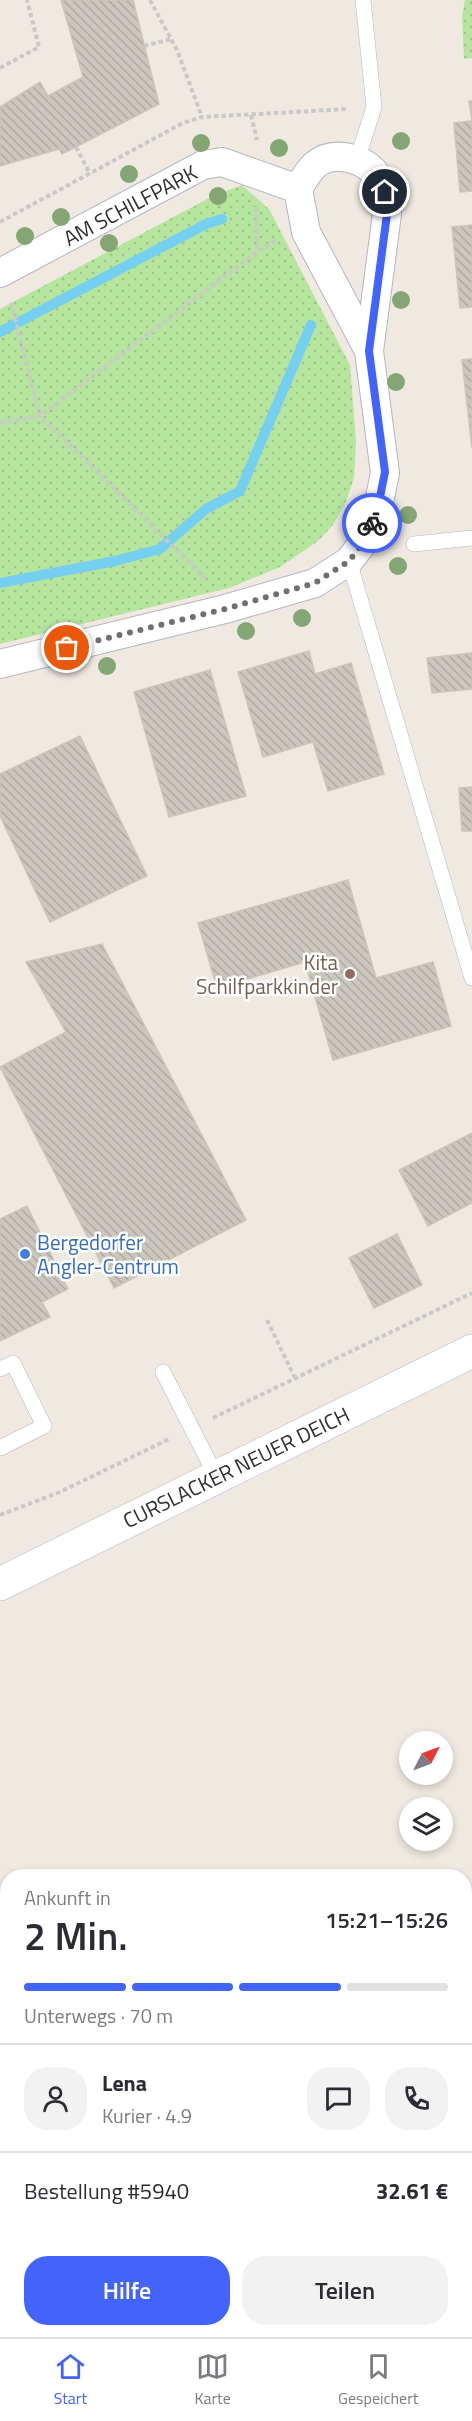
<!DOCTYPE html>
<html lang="de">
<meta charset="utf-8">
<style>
:root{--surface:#fff;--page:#f2f2f3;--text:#2b2b33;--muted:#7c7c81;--line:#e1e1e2;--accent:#4264fb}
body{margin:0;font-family:"Titillium Web",sans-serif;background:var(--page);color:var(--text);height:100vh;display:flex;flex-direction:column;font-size:22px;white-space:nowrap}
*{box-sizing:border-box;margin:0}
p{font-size:20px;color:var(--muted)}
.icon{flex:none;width:33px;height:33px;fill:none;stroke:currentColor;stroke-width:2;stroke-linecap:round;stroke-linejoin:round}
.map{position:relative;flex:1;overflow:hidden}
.sheet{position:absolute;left:0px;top:1869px;width:472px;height:468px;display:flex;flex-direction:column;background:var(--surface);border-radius:24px 24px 0 0;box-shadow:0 3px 9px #0003}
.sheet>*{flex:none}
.needle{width:39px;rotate:48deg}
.tools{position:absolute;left:399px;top:1731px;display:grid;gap:12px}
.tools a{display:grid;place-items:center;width:54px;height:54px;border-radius:50%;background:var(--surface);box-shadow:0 3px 9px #0003;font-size:30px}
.pin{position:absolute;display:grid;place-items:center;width:51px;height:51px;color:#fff;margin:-26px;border:3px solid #fff;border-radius:50%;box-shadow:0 2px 6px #0007}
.courier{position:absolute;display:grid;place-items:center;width:60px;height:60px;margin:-30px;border:4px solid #4264fb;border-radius:50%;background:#fff;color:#222;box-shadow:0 2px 8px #0007}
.head em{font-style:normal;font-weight:600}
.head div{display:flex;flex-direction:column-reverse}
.head{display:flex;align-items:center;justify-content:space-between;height:102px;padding:0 24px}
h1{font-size:39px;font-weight:600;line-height:45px}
.bar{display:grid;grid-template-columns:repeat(4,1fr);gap:9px 6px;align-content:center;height:72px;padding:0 24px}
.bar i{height:8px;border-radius:4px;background:var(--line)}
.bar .current{background:var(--accent)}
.bar p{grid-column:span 4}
.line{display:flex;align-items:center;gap:15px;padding:0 24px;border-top:2px solid var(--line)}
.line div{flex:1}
.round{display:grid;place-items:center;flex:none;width:63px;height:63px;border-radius:24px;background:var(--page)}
.primary-button{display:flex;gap:12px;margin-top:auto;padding:12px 24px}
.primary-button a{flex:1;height:69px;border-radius:24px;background:var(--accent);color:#fff;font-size:24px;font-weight:600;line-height:69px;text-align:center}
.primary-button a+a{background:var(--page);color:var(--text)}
.tab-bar{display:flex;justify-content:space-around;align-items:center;height:84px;border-top:2px solid var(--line);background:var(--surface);font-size:16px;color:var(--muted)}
.tab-bar a{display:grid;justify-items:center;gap:3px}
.tab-bar .current{color:var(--accent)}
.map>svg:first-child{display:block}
</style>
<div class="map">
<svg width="472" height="2337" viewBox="0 0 472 2337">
<defs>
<pattern id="park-dots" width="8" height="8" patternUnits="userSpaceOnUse" patternTransform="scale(1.5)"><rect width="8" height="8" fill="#b6e59e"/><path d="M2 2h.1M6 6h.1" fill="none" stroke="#9dc588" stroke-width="1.8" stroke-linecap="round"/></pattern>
<pattern id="building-back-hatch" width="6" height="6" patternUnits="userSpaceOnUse" patternTransform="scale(1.5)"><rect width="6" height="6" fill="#cbc7bf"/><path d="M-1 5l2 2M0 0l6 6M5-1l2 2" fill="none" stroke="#afaba4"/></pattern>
</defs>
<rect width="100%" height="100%" fill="#efe9e1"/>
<!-- grass -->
<path fill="#b6e59e" d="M472,2314V2337H424L440,2330H465V2317Z"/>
<!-- park -->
<path fill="url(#park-dots)" d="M465,0H472V58L464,59L462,16Z
M242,185L269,209L350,365L356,441L354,478L345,504L333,525L318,541L280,567L229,588L0,644V309L213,196Z"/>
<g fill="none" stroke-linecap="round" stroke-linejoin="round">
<!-- stream -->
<path stroke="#75cff0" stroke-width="10" d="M0,332L206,224L222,219
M0,583L115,561L160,549L206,509L240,491L311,325
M465,2306L472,2302
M402,2337L417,2330"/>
</g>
<!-- building -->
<path fill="url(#building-back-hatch)" stroke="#cbc5ba" stroke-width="1.5" d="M61,0H133L159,104L62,154L59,149L0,166V107L40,82L48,96L83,77Z
M469,101H472V191L460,192L454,123L472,121Z
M472,225V307L460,308L452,227Z
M472,359V448L462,360Z
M309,651L315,674L351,663L384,774L328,791L313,742L263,757L238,672Z
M472,653V689L432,693L427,658Z
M210,670L246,796L169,817L134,692Z
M80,736L147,876L50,922L0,816V774Z
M472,787V831H462L459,788Z
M348,880L376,978L433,962L451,1026L333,1060L305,962L217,988L198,923Z
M102,944L246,1220L114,1288L0,1067L66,1032L26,962Z
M472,1133V1203L428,1226L399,1170Z
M27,1206L68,1289L42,1302L50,1317L0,1341V1219Z
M397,1234L422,1285L374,1308L349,1258Z"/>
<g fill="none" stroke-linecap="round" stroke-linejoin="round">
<defs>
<path id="service" d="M357,160L374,107L363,0
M414,544L472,538
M349,561L472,978
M0,1369L13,1363L44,1426L0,1448
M163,1372L216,1476"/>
<path id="minor" d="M0,273L203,165L222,162L298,189
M0,664L225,609L315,583L349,561L366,539L378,507L385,473L369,351L387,214C386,200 385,184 375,173C361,157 332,150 315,165C308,171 303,181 298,189L306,232L369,351"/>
<path id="secondary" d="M0,1584L472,1351"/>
</defs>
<!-- service casing -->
<use href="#service" stroke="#b4b7c1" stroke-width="16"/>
<!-- minor casing -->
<use href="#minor" stroke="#b4b7c1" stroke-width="30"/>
<!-- secondary casing -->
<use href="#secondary" stroke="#b4b7c1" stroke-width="34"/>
<!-- path -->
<path stroke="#c9c9c9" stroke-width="4" stroke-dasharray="4.5 3" stroke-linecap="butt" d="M150,0L177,50L202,117
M144,46L171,39
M0,68L39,47L27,0
M251,115L257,140
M76,147L90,174
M256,207L257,252
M0,222L183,123L202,117L348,109
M11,303L40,416L208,581
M0,423L40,416L257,252L276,240
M267,1320L295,1378
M213,1418L472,1293
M0,1515L60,1492L171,1438"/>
<!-- service -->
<use href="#service" stroke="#fff" stroke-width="15"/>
<!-- minor -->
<use href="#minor" stroke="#fff" stroke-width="28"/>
<!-- secondary -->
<use href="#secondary" stroke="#fff" stroke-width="33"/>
</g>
<!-- trees -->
<g fill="#84a574">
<circle cx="401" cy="141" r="9"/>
<circle cx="201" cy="143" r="9"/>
<circle cx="279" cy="148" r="9"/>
<circle cx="129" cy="174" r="9"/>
<circle cx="218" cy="196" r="9"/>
<circle cx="61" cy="217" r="9"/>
<circle cx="25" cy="236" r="9"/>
<circle cx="109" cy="243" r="9"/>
<circle cx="401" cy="300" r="9"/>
<circle cx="396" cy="382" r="9"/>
<circle cx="408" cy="515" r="9"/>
<circle cx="398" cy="566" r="9"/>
<circle cx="302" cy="618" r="9"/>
<circle cx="246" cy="631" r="9"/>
<circle cx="107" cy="666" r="9"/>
</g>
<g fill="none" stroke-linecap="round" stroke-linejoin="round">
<!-- done -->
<path stroke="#726f6d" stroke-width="6" stroke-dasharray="0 10.8" d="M67,648L225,609L315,583L349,561L366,539L372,523"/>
<!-- route -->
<path stroke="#4264fb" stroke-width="8" d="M372,523L378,507L385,472L369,351L387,214L385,192"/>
</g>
<!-- markers -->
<circle fill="#8d6e63" stroke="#fff" stroke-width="2" cx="350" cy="974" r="6"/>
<circle fill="#3f7fe0" stroke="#fff" stroke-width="2" cx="25" cy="1254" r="6"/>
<g text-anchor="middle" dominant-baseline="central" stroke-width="5" stroke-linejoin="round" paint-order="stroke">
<!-- street labels -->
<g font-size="21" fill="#2e2e2e" stroke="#fff">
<text transform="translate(130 205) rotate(-28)">AM SCHILFPARK</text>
<text transform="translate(236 1467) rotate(-26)">CURSLACKER NEUER DEICH</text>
</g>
<!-- education labels -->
<g font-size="21" fill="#785e54" stroke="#fff" text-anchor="end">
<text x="338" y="962">Kita<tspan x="338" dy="24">Schilfparkkinder</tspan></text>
</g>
<!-- shop labels -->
<g font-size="21" fill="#366cbe" stroke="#fff" text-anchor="start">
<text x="37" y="1242">Bergedorfer<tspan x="37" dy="24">Angler-Centrum</tspan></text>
</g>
</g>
</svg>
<div class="tools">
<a><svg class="needle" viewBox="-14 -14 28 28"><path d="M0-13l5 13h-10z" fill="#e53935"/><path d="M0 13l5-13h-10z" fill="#7c7c81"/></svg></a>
<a><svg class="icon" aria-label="layers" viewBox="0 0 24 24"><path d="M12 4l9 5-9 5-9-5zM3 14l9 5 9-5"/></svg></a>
</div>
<div class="pin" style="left:67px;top:648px;background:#ea580c"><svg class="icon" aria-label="bag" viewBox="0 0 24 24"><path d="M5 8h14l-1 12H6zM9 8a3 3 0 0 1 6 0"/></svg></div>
<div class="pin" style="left:385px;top:192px;background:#1f2937"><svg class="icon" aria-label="home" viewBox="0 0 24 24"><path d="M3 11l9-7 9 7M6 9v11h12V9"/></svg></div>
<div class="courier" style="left:372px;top:523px"><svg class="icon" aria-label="bike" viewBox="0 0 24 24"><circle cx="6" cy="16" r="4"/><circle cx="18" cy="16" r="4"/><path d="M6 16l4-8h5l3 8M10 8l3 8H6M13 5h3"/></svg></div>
<section class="sheet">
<div class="head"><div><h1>2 Min.</h1><p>Ankunft in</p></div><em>15:21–15:26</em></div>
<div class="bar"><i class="current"></i><i class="current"></i><i class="current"></i><i></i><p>Unterwegs · 70 m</p></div>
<div class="line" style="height:108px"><a class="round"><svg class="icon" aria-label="person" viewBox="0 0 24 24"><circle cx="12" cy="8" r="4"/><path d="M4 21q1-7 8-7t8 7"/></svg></a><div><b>Lena</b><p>Kurier · 4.9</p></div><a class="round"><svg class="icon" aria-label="chat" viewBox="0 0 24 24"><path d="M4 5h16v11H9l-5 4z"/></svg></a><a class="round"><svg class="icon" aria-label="phone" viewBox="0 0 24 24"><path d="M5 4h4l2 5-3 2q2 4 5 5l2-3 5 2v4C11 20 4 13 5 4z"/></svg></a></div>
<div class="line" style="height:78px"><div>Bestellung #5940</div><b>32.61 €</b></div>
<div class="primary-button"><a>Hilfe</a><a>Teilen</a></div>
</section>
</div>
<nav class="tab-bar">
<a class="current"><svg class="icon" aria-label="home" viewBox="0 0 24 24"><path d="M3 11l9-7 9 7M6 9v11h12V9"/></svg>Start</a>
<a><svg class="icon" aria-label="map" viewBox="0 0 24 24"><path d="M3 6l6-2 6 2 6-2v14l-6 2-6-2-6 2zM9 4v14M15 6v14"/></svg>Karte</a>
<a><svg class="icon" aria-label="saved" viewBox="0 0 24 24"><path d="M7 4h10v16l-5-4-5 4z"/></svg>Gespeichert</a>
</nav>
